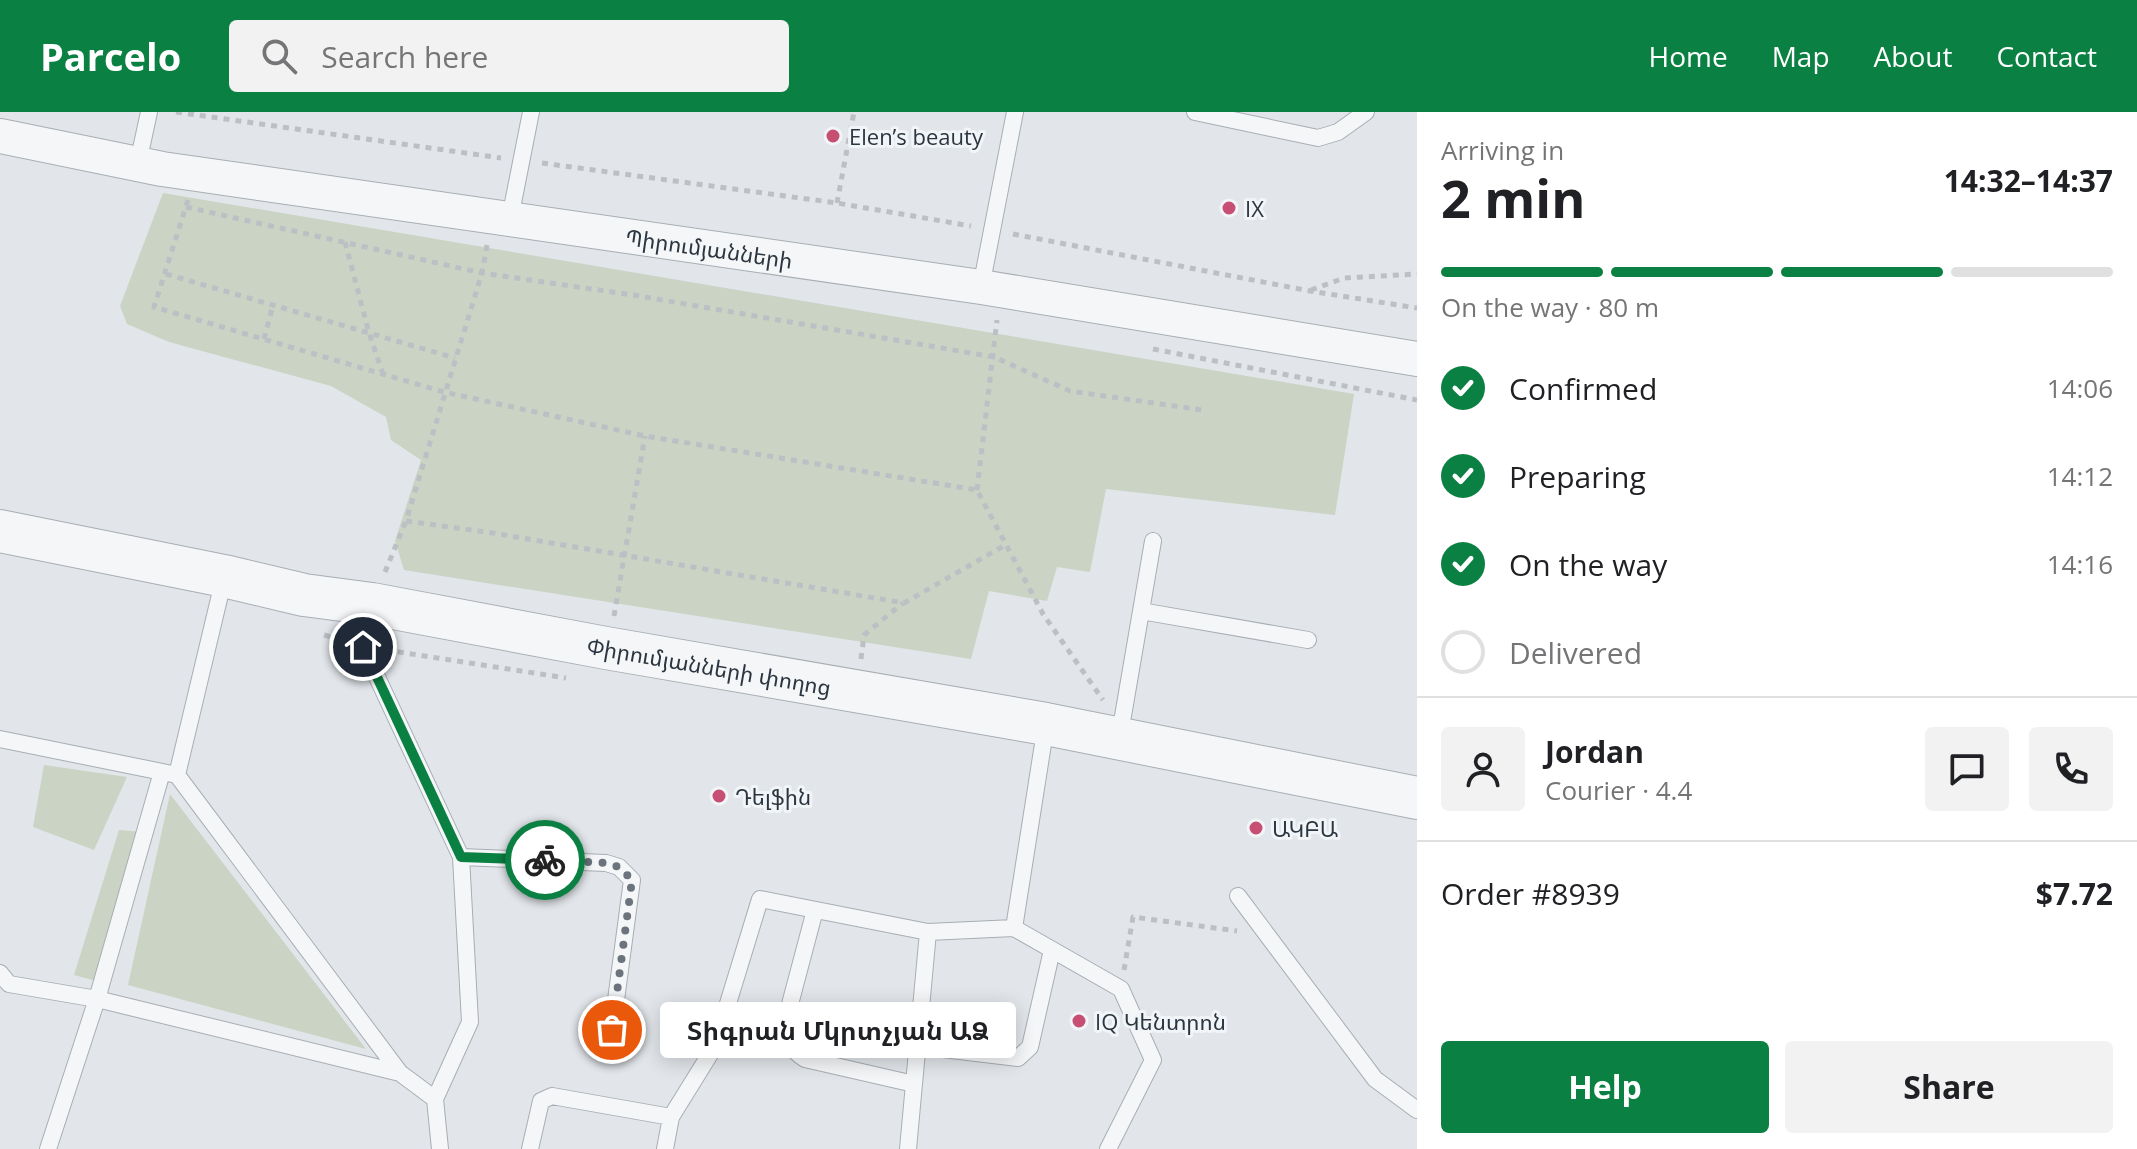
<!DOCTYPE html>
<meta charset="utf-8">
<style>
:root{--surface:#fff;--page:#f2f2f2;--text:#202124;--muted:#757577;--line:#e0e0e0;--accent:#0b8043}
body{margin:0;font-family:"Open Sans","Noto Sans Armenian",sans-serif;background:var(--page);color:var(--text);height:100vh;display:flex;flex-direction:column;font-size:30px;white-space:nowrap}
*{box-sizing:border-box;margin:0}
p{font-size:26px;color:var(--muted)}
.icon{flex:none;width:44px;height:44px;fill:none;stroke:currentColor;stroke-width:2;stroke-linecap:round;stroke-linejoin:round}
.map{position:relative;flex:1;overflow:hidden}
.details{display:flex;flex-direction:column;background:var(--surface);width:720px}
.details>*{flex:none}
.pin{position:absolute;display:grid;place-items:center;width:68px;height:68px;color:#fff;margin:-34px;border:4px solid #fff;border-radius:50%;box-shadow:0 2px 8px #0007}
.courier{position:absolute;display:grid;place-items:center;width:80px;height:80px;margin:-40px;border:6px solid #0b8043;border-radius:50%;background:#fff;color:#222;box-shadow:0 2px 10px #0007}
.bubble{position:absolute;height:56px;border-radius:8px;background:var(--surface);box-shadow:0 4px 20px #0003;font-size:26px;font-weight:700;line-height:56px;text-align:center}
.summary em{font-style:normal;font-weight:700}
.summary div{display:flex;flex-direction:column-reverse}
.summary{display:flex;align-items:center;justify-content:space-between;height:136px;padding:0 24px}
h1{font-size:52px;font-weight:700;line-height:60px}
.bar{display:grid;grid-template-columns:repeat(4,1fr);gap:12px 8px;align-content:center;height:96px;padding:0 24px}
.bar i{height:10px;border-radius:6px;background:var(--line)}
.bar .current{background:var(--accent)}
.bar p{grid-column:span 4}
.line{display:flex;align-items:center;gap:20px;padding:0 24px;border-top:2px solid var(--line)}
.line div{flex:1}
.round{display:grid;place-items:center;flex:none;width:84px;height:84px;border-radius:8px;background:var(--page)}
ol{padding:0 24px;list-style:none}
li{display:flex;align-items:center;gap:24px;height:88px}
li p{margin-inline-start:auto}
li .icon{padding:8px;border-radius:50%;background:var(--accent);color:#fff;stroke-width:4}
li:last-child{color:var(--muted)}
li i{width:44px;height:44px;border:4px solid var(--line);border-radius:50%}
.primary-button{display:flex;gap:16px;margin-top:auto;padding:16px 24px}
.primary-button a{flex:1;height:92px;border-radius:8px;background:var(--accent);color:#fff;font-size:32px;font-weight:700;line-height:92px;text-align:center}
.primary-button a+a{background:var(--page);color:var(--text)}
header{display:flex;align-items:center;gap:48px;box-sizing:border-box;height:112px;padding:0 40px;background:var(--accent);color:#fff}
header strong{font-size:38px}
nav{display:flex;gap:44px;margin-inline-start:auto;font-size:28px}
.search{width:560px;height:72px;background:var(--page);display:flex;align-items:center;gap:20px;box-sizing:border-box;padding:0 28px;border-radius:8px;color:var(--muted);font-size:30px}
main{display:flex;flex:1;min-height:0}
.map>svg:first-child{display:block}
</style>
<header>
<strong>Parcelo</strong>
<div class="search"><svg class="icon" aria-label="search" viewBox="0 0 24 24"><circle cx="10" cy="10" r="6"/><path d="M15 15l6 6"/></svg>Search here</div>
<nav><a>Home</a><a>Map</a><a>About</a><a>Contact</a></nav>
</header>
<main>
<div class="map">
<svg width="1417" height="1037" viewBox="0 0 1417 1037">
<rect width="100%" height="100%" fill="#e2e6ea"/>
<!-- green -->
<path fill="#cad3c4" d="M163,81L1354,282L1335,403L1106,377L1090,460L1057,455L1047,489L989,479L971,547L404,458L395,429L421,348L391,328L386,305L331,274L169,230L127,212L120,194Z
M44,653L127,665L94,738L33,715Z
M170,682L366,937L128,873Z
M119,718L141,720L96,869L74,863Z"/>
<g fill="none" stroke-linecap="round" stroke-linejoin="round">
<defs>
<path id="service" d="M1195,0L1318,26L1338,20L1366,0
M138,51L149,0
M510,106L531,0
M981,175L1015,0
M371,494L363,535L461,745L470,910L435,987L440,1037
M1141,499L1308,528
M1116,625L1123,604L1153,429
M0,627L177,663L400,961
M177,663L224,466
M461,745L606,751L619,755L632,768L612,918
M1238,784L1375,967L1417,998
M815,798L785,911C787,928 790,938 805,947L914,972
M1014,816L1046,613
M0,861L9,872L97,887L400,961L435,987
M918,934L1018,946L1030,935L1052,838
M48,1037L97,887L162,660
M530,1037L541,989L552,984L671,1005
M665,1037L671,1005L715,934L760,787L928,820L1014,816L1121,877L1153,948L1108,1037
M908,1037L928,820"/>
<g id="minor">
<path id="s1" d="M0,24L162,57L981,175L1417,247"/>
</g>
<g id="tertiary">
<path id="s2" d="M0,419L224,464L304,483L372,492L606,536L1046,612L1417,686"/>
</g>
</defs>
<!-- service casing -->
<use href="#service" stroke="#a7aeb4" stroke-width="18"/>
<!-- minor casing -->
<use href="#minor" stroke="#a7aeb4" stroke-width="36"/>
<!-- tertiary casing -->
<use href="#tertiary" stroke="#a7aeb4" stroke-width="44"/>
<!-- path -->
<path stroke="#bcc0c5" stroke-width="5" stroke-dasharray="6 6" stroke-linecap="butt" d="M176,0L501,46
M542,51L837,91L971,114
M188,88L154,195L444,280L645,324L977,378L1043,502L1103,588
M837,91L854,0
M186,95L482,161L633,183L994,245L1070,279L1202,298
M1013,122L1310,179L1417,196
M345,130L369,221L383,262
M487,133L482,161L406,409L493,421L904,491L1007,432
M166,162L455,246
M1311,178L1344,166L1417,162
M264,227L273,193
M1153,237L1417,288
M977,378L997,208
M385,460L406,409
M614,504L645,324
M324,523L345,529
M386,538L566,566
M861,547L864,523L903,491
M1124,858L1133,805L1237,819"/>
<!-- service -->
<use href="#service" stroke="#f5f6f8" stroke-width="16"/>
<!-- minor -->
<use href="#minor" stroke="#f5f6f8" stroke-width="34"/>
<!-- tertiary -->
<use href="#tertiary" stroke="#f5f6f8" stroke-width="42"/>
</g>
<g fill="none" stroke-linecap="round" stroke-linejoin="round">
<!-- done -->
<path stroke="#6b747c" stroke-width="8" stroke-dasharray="0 14.4" d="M545,748L606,751L619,755L632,768L612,918"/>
<!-- route -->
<path stroke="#0b8043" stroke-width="10" d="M363,535L461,745L545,748"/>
</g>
<!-- markers -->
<g fill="#c74f73" stroke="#f2f5f7" stroke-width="3">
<circle cx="833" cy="24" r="8"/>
<circle cx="1229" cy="96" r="8"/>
<circle cx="719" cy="684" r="8"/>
<circle cx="1256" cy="716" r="8"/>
<circle cx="1079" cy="909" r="8"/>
</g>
<g text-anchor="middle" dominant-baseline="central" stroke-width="6" stroke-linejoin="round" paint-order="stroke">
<!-- poi labels -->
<g font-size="22" fill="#2b3641" stroke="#f2f5f7" text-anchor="start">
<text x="849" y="24">Elen’s beauty</text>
<text x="1245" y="96">IX</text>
<text x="735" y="684">Դելֆին</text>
<text x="1272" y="716">ԱԿԲԱ</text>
<text x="1095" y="909">IQ Կենտրոն</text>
</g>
<!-- street labels -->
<g font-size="22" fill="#2b3641" stroke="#f2f5f7">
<text stroke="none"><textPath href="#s1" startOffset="718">Պիրումյանների</textPath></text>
<text stroke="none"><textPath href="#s2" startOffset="722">Փիրումյանների փողոց</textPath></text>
</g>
</g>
</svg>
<div class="pin" style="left:612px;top:918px;background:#ea580c"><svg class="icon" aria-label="bag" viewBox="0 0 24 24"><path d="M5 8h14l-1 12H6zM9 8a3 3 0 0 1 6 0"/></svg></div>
<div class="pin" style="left:363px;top:535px;background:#1f2937"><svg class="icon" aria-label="home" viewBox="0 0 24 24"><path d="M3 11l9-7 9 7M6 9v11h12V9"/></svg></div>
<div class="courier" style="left:545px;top:748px"><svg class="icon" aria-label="bike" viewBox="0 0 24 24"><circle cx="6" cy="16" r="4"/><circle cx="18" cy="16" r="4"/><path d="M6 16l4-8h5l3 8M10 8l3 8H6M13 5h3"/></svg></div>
<div class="bubble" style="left:660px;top:890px;width:356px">Տիգրան Մկրտչյան ԱՁ</div>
</div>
<section class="details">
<div class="summary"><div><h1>2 min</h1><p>Arriving in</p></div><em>14:32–14:37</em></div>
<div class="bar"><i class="current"></i><i class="current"></i><i class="current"></i><i></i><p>On the way · 80 m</p></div>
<ol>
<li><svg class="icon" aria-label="check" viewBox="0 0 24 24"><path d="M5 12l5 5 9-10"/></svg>Confirmed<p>14:06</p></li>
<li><svg class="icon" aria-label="check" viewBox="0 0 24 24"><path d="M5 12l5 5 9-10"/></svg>Preparing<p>14:12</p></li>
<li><svg class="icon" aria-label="check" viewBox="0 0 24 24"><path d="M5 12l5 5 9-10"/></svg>On the way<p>14:16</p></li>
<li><i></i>Delivered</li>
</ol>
<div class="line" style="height:144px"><a class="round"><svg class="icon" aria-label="person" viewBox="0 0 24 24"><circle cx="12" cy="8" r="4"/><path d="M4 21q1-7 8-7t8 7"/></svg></a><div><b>Jordan</b><p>Courier · 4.4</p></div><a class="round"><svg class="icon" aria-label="chat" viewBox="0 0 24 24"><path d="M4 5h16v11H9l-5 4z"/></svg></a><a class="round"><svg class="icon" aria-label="phone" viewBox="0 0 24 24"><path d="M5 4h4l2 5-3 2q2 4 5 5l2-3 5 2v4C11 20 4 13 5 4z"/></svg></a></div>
<div class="line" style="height:104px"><div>Order #8939</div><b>$7.72</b></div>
<div class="primary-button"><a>Help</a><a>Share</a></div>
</section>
</main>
